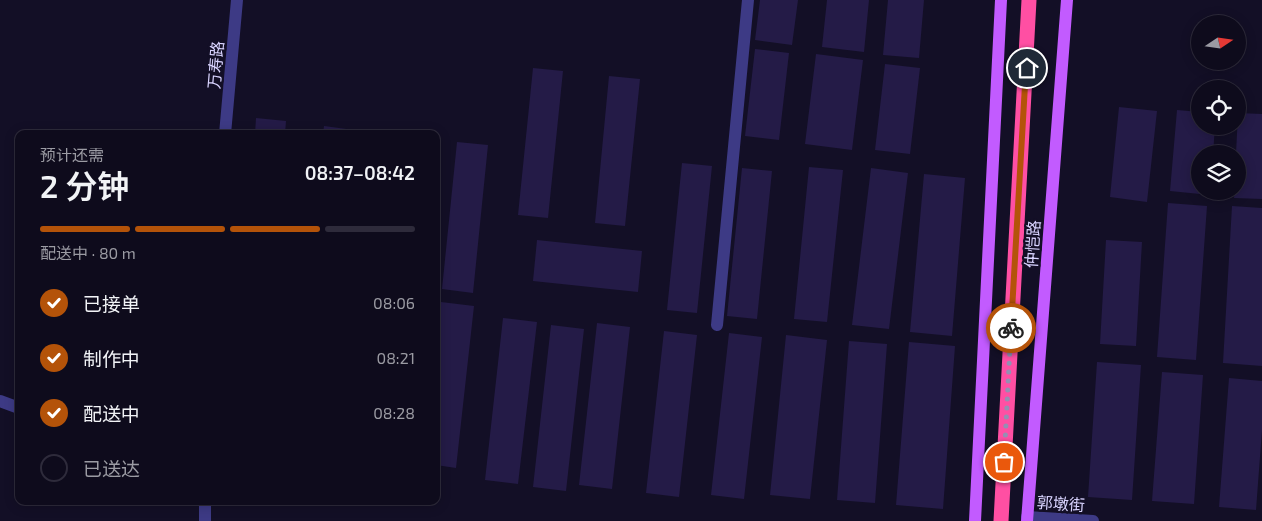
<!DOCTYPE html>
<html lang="zh">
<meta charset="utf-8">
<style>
:root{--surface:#0e0b1c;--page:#171425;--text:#f1f3f6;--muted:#9b9ba3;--line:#2e2b3b;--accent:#b45309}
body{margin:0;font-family:"Exo 2","Noto Sans SC",sans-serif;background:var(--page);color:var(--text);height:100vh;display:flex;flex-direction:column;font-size:19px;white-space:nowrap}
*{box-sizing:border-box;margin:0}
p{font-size:16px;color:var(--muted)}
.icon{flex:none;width:28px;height:28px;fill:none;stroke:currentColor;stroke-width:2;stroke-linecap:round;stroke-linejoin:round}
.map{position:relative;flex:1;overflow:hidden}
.drawer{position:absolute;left:15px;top:130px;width:425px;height:375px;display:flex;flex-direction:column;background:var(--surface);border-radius:10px;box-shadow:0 2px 12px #0003,0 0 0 1px var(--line)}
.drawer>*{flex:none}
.needle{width:32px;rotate:77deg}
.tools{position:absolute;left:1191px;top:15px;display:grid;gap:10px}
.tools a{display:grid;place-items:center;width:55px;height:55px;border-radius:50%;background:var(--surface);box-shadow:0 2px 12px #0003,0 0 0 1px var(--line);font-size:25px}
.pin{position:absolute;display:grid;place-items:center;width:42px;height:42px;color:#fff;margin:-21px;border:2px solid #fff;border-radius:50%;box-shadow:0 1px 5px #0007}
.courier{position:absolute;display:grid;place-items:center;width:50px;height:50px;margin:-25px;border:4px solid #b45309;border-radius:50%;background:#fff;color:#222;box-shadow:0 1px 6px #0007}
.head em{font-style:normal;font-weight:600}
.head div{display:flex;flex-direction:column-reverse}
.head{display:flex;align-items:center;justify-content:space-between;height:85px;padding:0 25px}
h1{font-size:32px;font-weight:600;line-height:38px}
.bar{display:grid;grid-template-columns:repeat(4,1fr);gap:8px 5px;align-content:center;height:60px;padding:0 25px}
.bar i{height:6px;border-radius:4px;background:var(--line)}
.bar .on{background:var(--accent)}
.bar p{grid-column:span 4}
ol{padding:0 25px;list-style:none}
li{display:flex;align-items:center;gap:15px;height:55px}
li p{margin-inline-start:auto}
li .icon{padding:5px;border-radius:50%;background:var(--accent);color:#fff;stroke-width:4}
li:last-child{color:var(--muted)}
li i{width:28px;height:28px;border:2px solid var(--line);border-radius:50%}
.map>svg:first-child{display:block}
</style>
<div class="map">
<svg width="1262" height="521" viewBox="0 0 1262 521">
<rect width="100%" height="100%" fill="#130f26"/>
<!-- building -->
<path fill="#241b47" d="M760,0H798L792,45L755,40Z
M827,0H869L864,52L822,47Z
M888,0H924L919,58L883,55Z
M755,49L789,53L779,140L745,136Z
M816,54L863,60L852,150L805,144Z
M885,64L920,68L910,154L875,150Z
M533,68L563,71L548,218L518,215Z
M609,76L640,79L625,226L595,223Z
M1119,107L1157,111L1147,202L1110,197Z
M1177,110L1200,112V126H1215L1213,154H1200V191H1210V195L1170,191Z
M1238,113L1262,114V199L1234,198L1235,191H1238V154H1236Z
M256,118L286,121L285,134H255Z
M324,126L354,130V134H323Z
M457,142L488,145L473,293L442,289Z
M682,163L712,166L697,313L667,310Z
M809,167L843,170L827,322L794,319Z
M742,168L772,171L757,319L727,316Z
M871,168L908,173L889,329L852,325Z
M924,174L965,178L952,336L910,332Z
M1168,203L1207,206L1196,360L1157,357Z
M1232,206L1262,208V366L1223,363Z
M537,240L642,251L638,292L533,281Z
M1106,240L1142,242L1136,346L1100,344Z
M441,302L474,306L456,468L436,465V347Z
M503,318L537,322L518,484L485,480Z
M597,323L630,327L612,489L579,485Z
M551,325L584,329L566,491L533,487Z
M664,331L697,335L679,497L646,493Z
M729,333L762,337L744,499L711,495Z
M786,335L827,340L810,499L770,495Z
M849,341L887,344L875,503L837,500Z
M909,342L955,346L943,509L896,505Z
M1097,362L1141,365L1132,500L1088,497Z
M1162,372L1203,375L1194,504L1152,501Z
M1229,378L1262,381V430L1256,510L1219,507Z"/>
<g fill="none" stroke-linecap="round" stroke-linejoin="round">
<!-- minor -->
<path stroke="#3d3a85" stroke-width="12" d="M225,134L237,0
M717,325L748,0
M0,401L19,408
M205,501V521
M1027,517L1093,521"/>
<!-- major -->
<path stroke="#c25bff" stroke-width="12" d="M975,521L1001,0
M1027,521L1067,0"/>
<!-- highway -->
<path stroke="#ff4fa3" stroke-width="15" d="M1001,521L1029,0"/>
</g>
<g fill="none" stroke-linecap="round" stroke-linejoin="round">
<!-- done -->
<path stroke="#948fb3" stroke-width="5" stroke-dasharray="0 9" d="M1004,462L1011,328"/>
<!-- route -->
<path stroke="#b45309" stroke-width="6" d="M1011,328L1025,85L1027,68"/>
</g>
<g text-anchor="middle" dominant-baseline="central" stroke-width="4.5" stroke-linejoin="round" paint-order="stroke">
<!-- street labels -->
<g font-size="16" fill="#d9d4ff" stroke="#130f26">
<text transform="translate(215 65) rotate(-85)">万寿路</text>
<text transform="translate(1032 244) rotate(-86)">仲恺路</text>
<text transform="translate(1061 503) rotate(4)">郭墩街</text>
</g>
</g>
</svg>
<div class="tools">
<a><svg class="needle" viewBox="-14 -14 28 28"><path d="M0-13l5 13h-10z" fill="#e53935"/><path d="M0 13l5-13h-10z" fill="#9b9ba3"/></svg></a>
<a><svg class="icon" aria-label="locate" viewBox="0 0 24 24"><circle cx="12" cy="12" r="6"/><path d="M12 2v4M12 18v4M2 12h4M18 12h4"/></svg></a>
<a><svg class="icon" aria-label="layers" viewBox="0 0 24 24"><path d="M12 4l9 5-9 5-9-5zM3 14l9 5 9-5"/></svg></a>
</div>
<div class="pin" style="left:1004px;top:462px;background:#ea580c"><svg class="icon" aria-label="bag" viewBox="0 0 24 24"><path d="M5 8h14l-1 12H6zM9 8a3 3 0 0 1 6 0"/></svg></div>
<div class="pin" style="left:1027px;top:68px;background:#1f2937"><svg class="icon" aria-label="home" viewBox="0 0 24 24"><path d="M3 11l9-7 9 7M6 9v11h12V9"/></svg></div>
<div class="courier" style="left:1011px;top:328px"><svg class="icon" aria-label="bike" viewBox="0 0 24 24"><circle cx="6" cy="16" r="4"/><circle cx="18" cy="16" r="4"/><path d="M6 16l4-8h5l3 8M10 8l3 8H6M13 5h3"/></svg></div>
<section class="drawer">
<div class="head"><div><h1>2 分钟</h1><p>预计还需</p></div><em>08:37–08:42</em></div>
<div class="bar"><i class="on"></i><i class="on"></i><i class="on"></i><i></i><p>配送中 · 80 m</p></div>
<ol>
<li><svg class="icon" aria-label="check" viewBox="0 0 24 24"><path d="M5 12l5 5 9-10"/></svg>已接单<p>08:06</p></li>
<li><svg class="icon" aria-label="check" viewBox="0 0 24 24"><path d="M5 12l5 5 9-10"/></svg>制作中<p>08:21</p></li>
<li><svg class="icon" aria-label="check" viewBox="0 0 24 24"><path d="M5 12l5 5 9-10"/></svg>配送中<p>08:28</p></li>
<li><i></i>已送达</li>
</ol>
</section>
</div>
